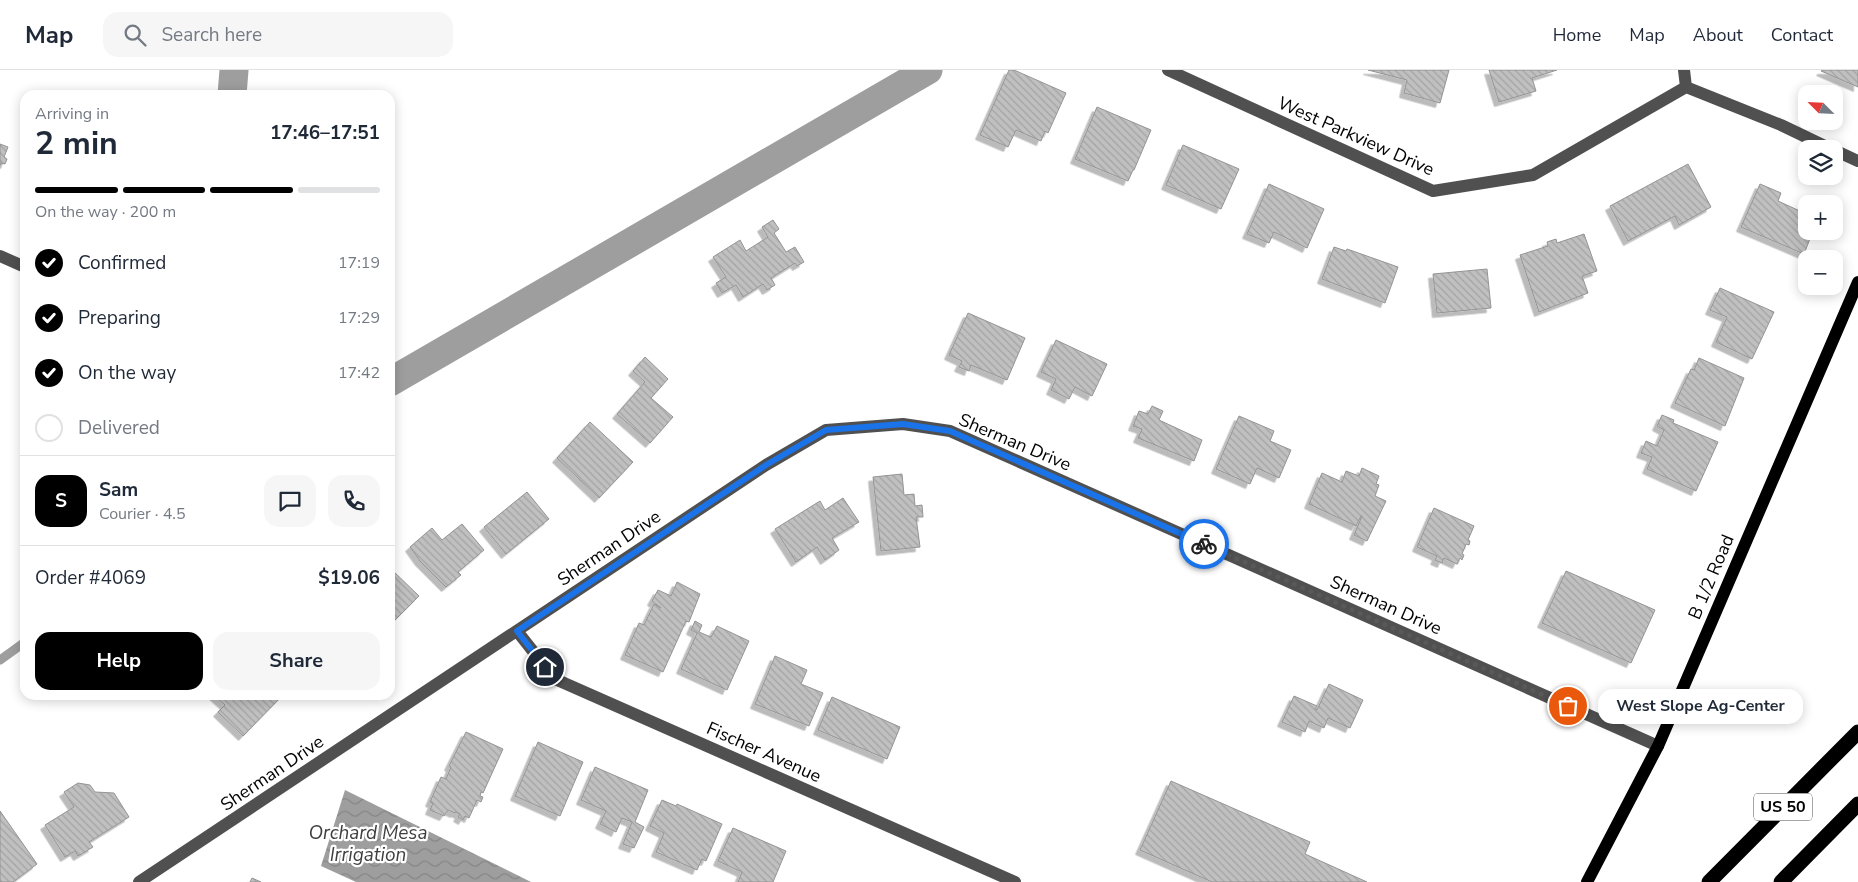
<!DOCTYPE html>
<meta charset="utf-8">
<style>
:root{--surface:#fff;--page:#f6f6f7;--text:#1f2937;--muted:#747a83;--line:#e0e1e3;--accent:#000}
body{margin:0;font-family:"Nunito Sans",sans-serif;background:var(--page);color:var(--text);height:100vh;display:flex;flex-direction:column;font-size:19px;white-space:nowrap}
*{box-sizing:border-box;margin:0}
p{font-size:16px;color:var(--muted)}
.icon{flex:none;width:28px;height:28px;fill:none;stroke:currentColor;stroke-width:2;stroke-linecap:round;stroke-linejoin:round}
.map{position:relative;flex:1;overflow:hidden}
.sheet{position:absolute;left:20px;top:20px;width:375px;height:610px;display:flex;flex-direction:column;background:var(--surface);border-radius:15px;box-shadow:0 2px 12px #0003}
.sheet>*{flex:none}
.needle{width:32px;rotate:294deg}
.fabs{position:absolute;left:1798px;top:15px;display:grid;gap:10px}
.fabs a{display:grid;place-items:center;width:45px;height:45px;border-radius:10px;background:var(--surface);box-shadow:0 2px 12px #0003;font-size:25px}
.pin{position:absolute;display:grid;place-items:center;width:42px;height:42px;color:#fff;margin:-21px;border:2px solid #fff;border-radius:50%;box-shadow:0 1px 5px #0007}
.courier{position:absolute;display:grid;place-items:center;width:50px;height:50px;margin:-25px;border:4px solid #1a73e8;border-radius:50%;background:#fff;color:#222;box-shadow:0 1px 6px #0007}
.bubble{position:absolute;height:35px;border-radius:15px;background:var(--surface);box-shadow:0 2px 12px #0003;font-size:16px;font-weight:700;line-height:35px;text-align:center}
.head em{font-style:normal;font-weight:700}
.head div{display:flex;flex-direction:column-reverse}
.head{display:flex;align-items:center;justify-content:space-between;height:85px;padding:0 15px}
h1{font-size:32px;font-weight:700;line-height:38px}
.bar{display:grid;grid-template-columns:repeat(4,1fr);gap:8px 5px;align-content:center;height:60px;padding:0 15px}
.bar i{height:6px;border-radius:4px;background:var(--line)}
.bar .current{background:var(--accent)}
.bar p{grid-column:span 4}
.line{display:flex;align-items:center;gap:12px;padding:0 15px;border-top:1px solid var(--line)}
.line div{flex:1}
.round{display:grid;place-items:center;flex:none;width:52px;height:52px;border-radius:15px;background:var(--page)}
ol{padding:0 15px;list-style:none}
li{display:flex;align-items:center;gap:15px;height:55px}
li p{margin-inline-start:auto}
li .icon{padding:5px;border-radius:50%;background:var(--accent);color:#fff;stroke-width:4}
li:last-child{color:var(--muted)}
li i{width:28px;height:28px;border:2px solid var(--line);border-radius:50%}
.primary-button{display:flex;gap:10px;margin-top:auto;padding:10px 15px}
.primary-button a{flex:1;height:58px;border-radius:15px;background:var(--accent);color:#fff;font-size:20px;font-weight:700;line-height:58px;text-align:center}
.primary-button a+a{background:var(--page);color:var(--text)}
header{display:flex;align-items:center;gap:30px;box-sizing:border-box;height:70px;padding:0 25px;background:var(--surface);border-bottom:1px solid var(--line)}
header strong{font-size:24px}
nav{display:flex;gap:28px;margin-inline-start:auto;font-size:18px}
.search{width:350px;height:45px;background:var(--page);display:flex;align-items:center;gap:12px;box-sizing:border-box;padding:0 18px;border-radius:15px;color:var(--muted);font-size:19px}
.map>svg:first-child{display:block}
</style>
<header>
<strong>Map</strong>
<div class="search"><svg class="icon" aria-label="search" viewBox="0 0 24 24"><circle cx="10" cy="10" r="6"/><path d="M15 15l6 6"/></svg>Search here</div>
<nav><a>Home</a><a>Map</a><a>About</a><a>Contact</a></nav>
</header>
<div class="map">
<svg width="1858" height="812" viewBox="0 0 1858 812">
<defs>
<pattern id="water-waves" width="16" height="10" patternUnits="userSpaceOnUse" patternTransform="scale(1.25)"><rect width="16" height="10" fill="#9e9e9e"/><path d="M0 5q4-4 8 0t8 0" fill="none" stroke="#868686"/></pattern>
<pattern id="building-back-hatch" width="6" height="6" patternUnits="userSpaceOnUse" patternTransform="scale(1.25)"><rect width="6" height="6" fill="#c0c0c0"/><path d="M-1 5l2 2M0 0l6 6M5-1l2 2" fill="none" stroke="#a3a3a3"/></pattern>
<filter id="shadow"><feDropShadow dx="-4.5" dy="4.5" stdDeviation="0" flood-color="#0004"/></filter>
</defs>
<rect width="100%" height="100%" fill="#fff"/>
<!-- water -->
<path fill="url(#water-waves)" d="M345,720L531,812H356L321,796Z"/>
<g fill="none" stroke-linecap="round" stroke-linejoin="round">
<!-- stream -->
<path stroke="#9e9e9e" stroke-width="9" d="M0,590L25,572"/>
<!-- canal -->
<path stroke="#9e9e9e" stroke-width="29" d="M232,25L234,0
M390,312L928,0"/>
</g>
<!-- building -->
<path fill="url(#building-back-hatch)" stroke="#949494" filter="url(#shadow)" d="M1009,0H1014L1066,23L1048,63L1045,61L1041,71L1016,60L1008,77L980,65Z
M1368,0H1449L1440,33L1404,23L1407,10Z
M1489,0H1557L1532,8L1536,21L1499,32Z
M1822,0H1858V17L1821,1Z
M1097,37L1151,60L1134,100H1133L1128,111L1075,89Z
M0,74L8,77L4,87L7,89L5,94L1,93L0,95Z
M1183,75L1239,99L1221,139L1166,115Z
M1688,94L1711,137L1679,155L1675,146L1628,171L1610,136Z
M1269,114L1324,139L1307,178L1274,162L1269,173L1247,164Z
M1760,114L1781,123L1778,131L1802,142L1800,146L1806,148V161H1813L1804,184L1741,157Z
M773,150L779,159L774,163L786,182L795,177L804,192L797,196L795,193L771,208L775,215L767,220L763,214L743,227L736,215L722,223L716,213L726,207L713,187L740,170L746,181L768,167L762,157Z
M1584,164L1597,201L1582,206L1588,223L1539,242L1520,185L1548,176L1547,172L1556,169L1557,173Z
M1334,177L1346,181L1347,179L1398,197L1385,233L1322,209Z
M1487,199L1491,238L1437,243L1433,204Z
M1720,218L1774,242L1752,289L1716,272L1727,247L1710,240Z
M968,243L1025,268L1007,310L971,295L969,301L959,297L962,291L949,285Z
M1056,270L1107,294L1092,326L1075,317L1069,329L1051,320L1056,309L1041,302Z
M645,287L668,309L651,328L673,347L650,373L617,344L645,312L633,301Z
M1699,288L1744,308L1725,356L1675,333L1691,299L1694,300Z
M1152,336L1163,341L1159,350L1202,370L1194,391L1138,368L1142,359L1133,356L1139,341L1148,344Z
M1662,345L1674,350L1673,353L1718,372L1696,421L1647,399L1652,387L1641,383L1646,371L1657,376L1664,360L1657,356Z
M1239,346L1274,361L1270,371L1291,380L1279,408L1257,398L1250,414L1216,399Z
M590,352L633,392L599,428L557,388Z
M1362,398L1379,406L1376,414L1379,415L1375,426L1386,431L1367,471L1354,465L1362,446H1361L1356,456L1309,434L1322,403L1342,412L1346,401L1359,406Z
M902,404L904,425L914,424L915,436L922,435L923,447H916L920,477L881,481L873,407Z
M527,422L549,449L506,484L484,457Z
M843,428L859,452L832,468L839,480L825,490L817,477L796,492L775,459L820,431L825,440Z
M1434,438L1474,456L1468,470L1470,471L1469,475L1466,474L1462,484L1464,485L1462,490L1460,488L1457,494L1444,488L1442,493L1435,490L1437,486L1417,477Z
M462,454L484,480L458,502L461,505L446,517L420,491L410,477L432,458L442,470Z
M390,498L419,526L390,555Z
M1566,501L1655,540L1631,593L1542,553Z
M677,512L700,524L689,552L686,551L663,602L625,585L639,553L644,555L654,534L661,538L652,531L658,520L671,526Z
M695,551L702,555L699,562L711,567L717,556L749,571L727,620L681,599L697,563L691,560Z
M775,586L807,600L801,614L823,623L809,656L755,634Z
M1329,614L1363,630L1350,658L1328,648L1324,658L1309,651L1305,662L1282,652L1294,626L1317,636L1315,639L1317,640Z
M214,625H283L243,666L218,642L225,635Z
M832,627L900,657L887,689L818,660Z
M466,662L503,679L483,723L481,722L480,726L483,727L481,732L477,730L469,748L465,746L463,750L458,747L460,744L455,742V743L448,740L444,746L430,740L433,733L430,732L441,707L446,709L451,697L449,696Z
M538,672L583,692L560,746L515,726Z
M595,697L648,720L635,752L644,757L634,778L623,774L632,752L622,748L616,762L600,754L606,741L581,730Z
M1171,711L1310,772L1305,784L1367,812H1212L1140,780Z
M78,713L90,715L95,722L114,723L129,747L89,772L93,777L78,786L75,781L65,787L45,755L74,737L64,722Z
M662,730L676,736L677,734L722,754L706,791L702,789L697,800L656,782L664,763L650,756Z
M0,741L37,794L13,812H0Z
M733,758L786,781L773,812H738L742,802L718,791Z
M252,808L261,812H250Z"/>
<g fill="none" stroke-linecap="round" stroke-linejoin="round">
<!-- minor -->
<path stroke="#505050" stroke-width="12" d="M1168,0L1433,121L1533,105L1686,17L1781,55L1831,79
M1684,0L1686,17
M1834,80L1858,91
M0,186L25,197
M517,561L555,609L1015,812
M139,812L766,395L826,360L903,354L950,361L1658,676"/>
<!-- major -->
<path stroke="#000" stroke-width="12" d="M1587,812L1658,676L1858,212"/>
<!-- highway -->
<path stroke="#000" stroke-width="15" d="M1709,812L1858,662
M1781,812L1858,734"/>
</g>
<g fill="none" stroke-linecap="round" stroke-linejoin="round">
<!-- done -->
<path stroke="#595959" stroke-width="5" stroke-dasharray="0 9" d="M1204,474L1568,636"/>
<!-- route -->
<path stroke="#1a73e8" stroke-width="6" d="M545,597L517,561L766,395L826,360L903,354L950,361L1204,474"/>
</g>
<g text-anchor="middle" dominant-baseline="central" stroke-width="4.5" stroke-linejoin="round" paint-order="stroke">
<!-- shield labels -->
<rect fill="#fff" stroke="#4c4c4c" stroke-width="1" x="1754" y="723.5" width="58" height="27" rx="4"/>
<g font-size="16" font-weight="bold" fill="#000">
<text x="1783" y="737">US 50</text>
</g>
<!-- street labels -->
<g font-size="18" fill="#000" stroke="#fff">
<text transform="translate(1356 66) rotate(24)">West Parkview Drive</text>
<text transform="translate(1015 372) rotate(23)">Sherman Drive</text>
<text transform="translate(609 478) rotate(-34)">Sherman Drive</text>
<text transform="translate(1711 507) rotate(-67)">B 1/2 Road</text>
<text transform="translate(1386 535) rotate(24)">Sherman Drive</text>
<text transform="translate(764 682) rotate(24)">Fischer Avenue</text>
<text transform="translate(272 703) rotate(-34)">Sherman Drive</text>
</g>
<!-- water labels -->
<g font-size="19" font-style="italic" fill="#3f3f3f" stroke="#fff">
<text x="368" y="763">Orchard Mesa<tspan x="368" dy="22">Irrigation</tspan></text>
</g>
</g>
</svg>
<div class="fabs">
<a><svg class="needle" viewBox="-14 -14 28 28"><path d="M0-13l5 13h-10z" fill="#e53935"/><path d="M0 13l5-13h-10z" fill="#747a83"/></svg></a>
<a><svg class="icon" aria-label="layers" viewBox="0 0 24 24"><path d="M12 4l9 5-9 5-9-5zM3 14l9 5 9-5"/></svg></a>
<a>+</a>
<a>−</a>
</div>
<div class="pin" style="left:1568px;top:636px;background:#ea580c"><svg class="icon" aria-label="bag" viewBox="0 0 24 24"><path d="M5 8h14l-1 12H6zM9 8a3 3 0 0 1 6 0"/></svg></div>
<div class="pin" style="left:545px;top:597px;background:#1f2937"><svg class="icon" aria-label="home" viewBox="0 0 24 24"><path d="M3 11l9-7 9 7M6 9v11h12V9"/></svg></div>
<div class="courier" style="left:1204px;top:474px"><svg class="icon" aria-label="bike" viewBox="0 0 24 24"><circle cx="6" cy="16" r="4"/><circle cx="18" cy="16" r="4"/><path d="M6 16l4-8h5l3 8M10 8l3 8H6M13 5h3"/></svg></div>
<div class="bubble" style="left:1598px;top:619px;width:205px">West Slope Ag-Center</div>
<section class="sheet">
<div class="head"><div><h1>2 min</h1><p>Arriving in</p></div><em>17:46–17:51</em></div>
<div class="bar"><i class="current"></i><i class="current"></i><i class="current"></i><i></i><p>On the way · 200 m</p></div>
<ol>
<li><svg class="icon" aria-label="check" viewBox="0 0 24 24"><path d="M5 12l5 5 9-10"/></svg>Confirmed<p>17:19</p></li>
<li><svg class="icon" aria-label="check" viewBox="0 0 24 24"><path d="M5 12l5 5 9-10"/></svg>Preparing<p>17:29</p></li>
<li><svg class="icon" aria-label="check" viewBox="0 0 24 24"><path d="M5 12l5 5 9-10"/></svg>On the way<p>17:42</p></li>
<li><i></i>Delivered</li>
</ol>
<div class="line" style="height:90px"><b class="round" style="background:var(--accent);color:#fff">S</b><div><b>Sam</b><p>Courier · 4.5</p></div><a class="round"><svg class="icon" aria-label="chat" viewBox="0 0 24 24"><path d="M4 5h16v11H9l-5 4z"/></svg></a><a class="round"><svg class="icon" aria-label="phone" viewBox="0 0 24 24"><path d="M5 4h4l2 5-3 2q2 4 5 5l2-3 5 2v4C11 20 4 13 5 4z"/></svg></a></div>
<div class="line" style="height:65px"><div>Order #4069</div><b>$19.06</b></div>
<div class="primary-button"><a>Help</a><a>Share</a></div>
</section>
</div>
